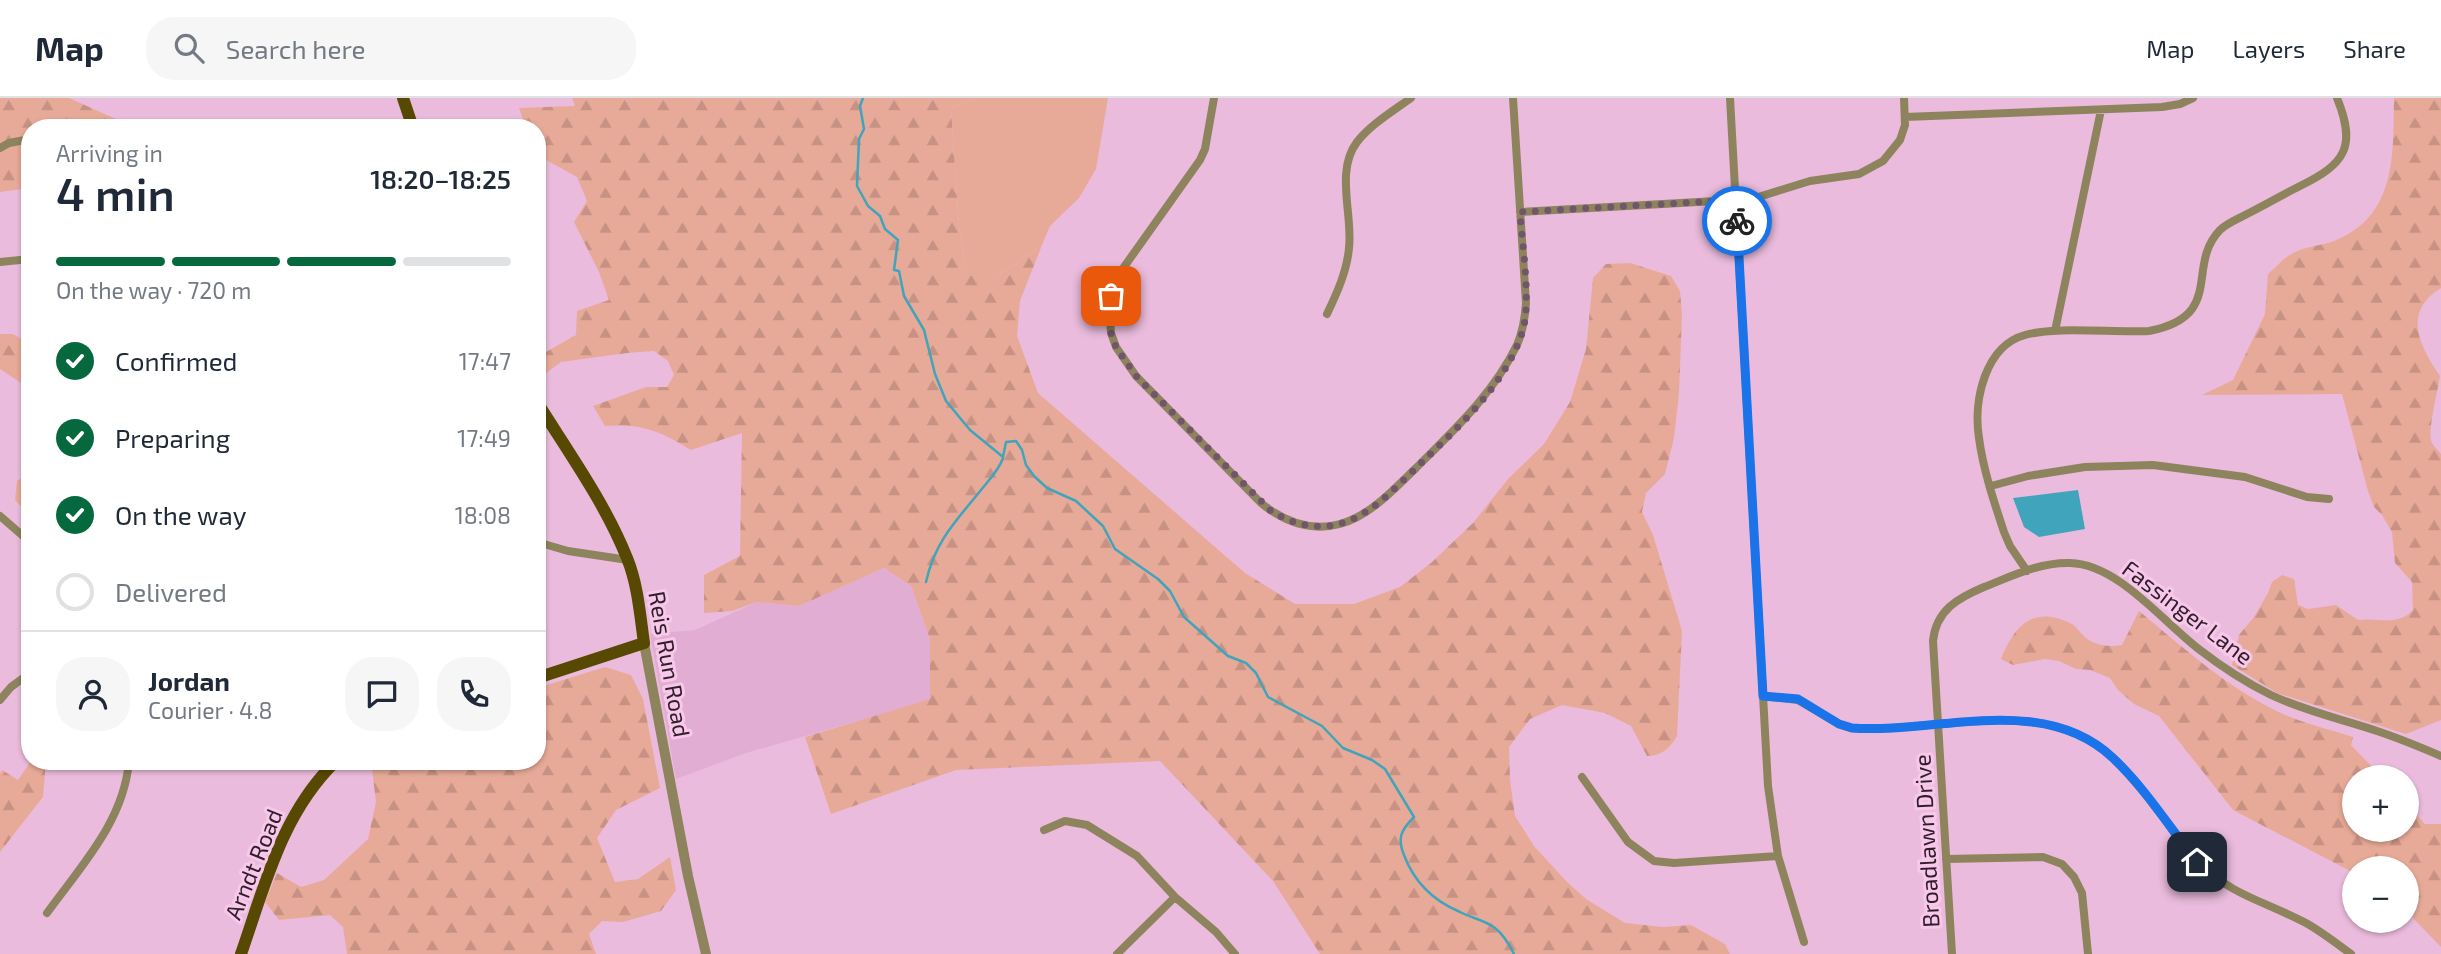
<!DOCTYPE html>
<meta charset="utf-8">
<style>
:root{--surface:#fff;--page:#f6f6f7;--text:#1f2937;--muted:#747a83;--line:#e0e1e3;--accent:#06693e}
body{margin:0;font-family:"Exo 2",sans-serif;background:var(--page);color:var(--text);height:100vh;display:flex;flex-direction:column;font-size:26px;white-space:nowrap}
*{box-sizing:border-box;margin:0}
p{font-size:23px;color:var(--muted)}
.icon{flex:none;width:38px;height:38px;fill:none;stroke:currentColor;stroke-width:2;stroke-linecap:round;stroke-linejoin:round}
.map{position:relative;flex:1;overflow:hidden}
.details{position:absolute;left:21px;top:21px;width:525px;height:651px;display:flex;flex-direction:column;background:var(--surface);border-radius:28px;box-shadow:0 2px 5px #0004}
.details>*{flex:none}
.controls{position:absolute;left:2342px;top:667px;display:grid;gap:14px}
.controls a{display:grid;place-items:center;width:77px;height:77px;border-radius:50%;background:var(--surface);box-shadow:0 2px 5px #0004;font-size:35px}
.pin{position:absolute;display:grid;place-items:center;width:60px;height:60px;color:#fff;margin:-30px;border-radius:14px;box-shadow:0 4px 10px #0006}
.courier{position:absolute;display:grid;place-items:center;width:70px;height:70px;margin:-35px;border:5px solid #1a73e8;border-radius:50%;background:#fff;color:#222;box-shadow:0 2px 9px #0007}
.summary em{font-style:normal;font-weight:600}
.summary div{display:flex;flex-direction:column-reverse}
.summary{display:flex;align-items:center;justify-content:space-between;height:119px;padding:0 35px}
h1{font-size:46px;font-weight:600;line-height:52px}
.bar{display:grid;grid-template-columns:repeat(4,1fr);gap:10px 7px;align-content:center;height:84px;padding:0 35px}
.bar i{height:9px;border-radius:5px;background:var(--line)}
.bar .current{background:var(--accent)}
.bar p{grid-column:span 4}
.line{display:flex;align-items:center;gap:18px;padding:0 35px;border-top:2px solid var(--line)}
.line div{flex:1}
.round{display:grid;place-items:center;flex:none;width:74px;height:74px;border-radius:28px;background:var(--page)}
ol{padding:0 35px;list-style:none}
li{display:flex;align-items:center;gap:21px;height:77px}
li p{margin-inline-start:auto}
li .icon{padding:7px;border-radius:50%;background:var(--accent);color:#fff;stroke-width:4}
li:last-child{color:var(--muted)}
li i{width:38px;height:38px;border:4px solid var(--line);border-radius:50%}
header{display:flex;align-items:center;gap:42px;box-sizing:border-box;height:98px;padding:0 35px;background:var(--surface);border-bottom:2px solid var(--line)}
header strong{font-size:33px}
nav{display:flex;gap:38px;margin-inline-start:auto;font-size:24px}
.search{width:490px;height:63px;background:var(--page);display:flex;align-items:center;gap:18px;box-sizing:border-box;padding:0 24px;border-radius:28px;color:var(--muted);font-size:26px}
.map>svg:first-child{display:block}
</style>
<header>
<strong>Map</strong>
<div class="search"><svg class="icon" aria-label="search" viewBox="0 0 24 24"><circle cx="10" cy="10" r="6"/><path d="M15 15l6 6"/></svg>Search here</div>
<nav><a>Map</a><a>Layers</a><a>Share</a></nav>
</header>
<div class="map">
<svg width="2441" height="856" viewBox="0 0 2441 856">
<defs>
<pattern id="forest-firs" width="22" height="20" patternUnits="userSpaceOnUse" patternTransform="scale(1.75)"><rect width="22" height="20" fill="#e8aa98"/><path d="M5 1l3.5 6h-7zM16 11l3.5 6h-7z" fill="#c79283"/></pattern>
</defs>
<rect width="100%" height="100%" fill="#eabbdc"/>
<!-- built -->
<path fill="#e2add3" d="M884,470L911,488L930,541V602L746,655L676,681L650,536L695,532L757,504L799,508Z"/>
<!-- grass -->
<path fill="#e8aa98" d="M974,0H1108L1096,71L1079,100L1050,128L1042,147L997,178L967,179L959,128L951,11Z"/>
<!-- forest -->
<path fill="url(#forest-firs)" d="M0,0H69L125,25H171L172,30H30V90L0,94Z
M572,0H974L951,11L959,128L967,178H997L1042,147L1020,203L1017,238L1038,295L1245,475L1295,506H1354L1400,489L1431,465L1473,425L1508,381L1544,346L1570,304L1586,251L1593,180L1606,166L1630,165L1671,178L1680,193L1682,217L1679,295L1674,340L1665,376L1646,395L1642,414L1653,437L1682,533L1677,638C1670,650 1662,658 1647,658L1631,628L1605,615L1562,607L1530,621L1509,649L1510,682L1515,718L1534,748L1566,783L1586,801L1625,825L1663,829L1691,827L1725,846L1730,856H1320L1273,783L1160,663L956,672L831,716L805,639L930,601V541L911,488L884,470L799,508L757,504L732,513L704,515V477L740,458L742,335L691,352C660,333 642,325 605,328L593,308L646,289H667L674,277L668,263L654,253L627,255L561,264L537,282V259L576,237L577,213L609,202L599,174L574,124L587,103L577,79L537,57V30H526L519,10L575,8Z
M2394,0H2441V190C2402,214 2419,247 2440,278C2438,291 2428,332 2431,342C2432,347 2438,352 2441,356V622L2406,636L2277,595L2232,567L2239,537L2254,519L2268,495L2272,484L2282,477L2294,481L2298,507L2308,511L2336,507L2358,522C2379,519 2397,529 2413,512L2412,484L2395,465L2392,434L2382,417L2374,409L2368,393L2342,296L2202,297L2233,282L2265,216L2268,176C2275,170 2281,163 2288,158C2301,149 2320,148 2334,143C2397,118 2393,57 2394,0Z
M0,236H13L30,246V291L0,271Z
M30,374V418L15,402L17,383Z
M2139,513C2186,552 2233,595 2290,619C2310,627 2332,632 2353,639L2351,647L2382,679H2354V732H2406V705L2425,726H2441V849L2406,813V770H2354V775L2233,712L2159,618L2134,606L2118,592L2110,580L2090,572L2076,571L2059,563L2045,561L2013,567L2001,561C2014,528 2033,507 2070,525C2077,528 2080,536 2086,540C2097,548 2109,549 2122,547Z
M605,569L631,577L643,601L660,690L616,712L597,740L615,784L638,781L670,759L676,792L661,813L623,824L602,823L589,836L596,856H347L343,829L330,817L279,822L265,804L277,775L301,789L324,782L368,741L376,704L371,663H537V590Z
M31,663H46L43,699L0,754V676L2,672L18,682Z"/>
<!-- water -->
<path fill="#3fa4bc" d="M2078,392L2085,431L2039,439L2024,429L2013,400Z"/>
<g fill="none" stroke-linecap="round" stroke-linejoin="round">
<!-- stream -->
<path stroke="#3fa4bc" stroke-width="2.5" d="M863,0L860,8L864,31L859,41L857,88L868,108L880,118L885,131L898,142L894,172L899,173L904,198L924,232L935,276L946,303L970,332L1003,359L1006,344L1016,343L1022,352L1026,367L1034,378L1047,390L1076,403L1103,428L1115,451L1158,481L1170,493L1184,519L1228,558L1246,565L1256,575L1268,599L1322,628L1343,650L1372,662L1385,671L1414,719C1401,732 1397,740 1404,757C1414,784 1434,803 1460,814C1471,820 1485,822 1495,830C1504,837 1509,846 1514,856
M926,484C935,443 956,423 981,392C989,382 999,372 1003,360"/>
<!-- minor -->
<path stroke="#8d845e" stroke-width="8" d="M1214,0L1205,51L1200,62L1119,176L1111,198L1109,210L1111,235L1116,249L1136,278L1261,405C1283,423 1310,434 1340,426C1370,418 1394,391 1416,370C1454,332 1493,296 1517,247C1523,233 1525,220 1526,205L1513,0
M1730,0L1768,688L1778,758L1804,844
M1905,19L2162,9L2180,6L2193,0
M0,50L9,45L30,41
M1520,114L1752,101L1810,83L1859,76L1883,63L1900,42L1905,27L1904,0
M0,164L30,161
M1327,216C1337,195 1347,173 1349,150C1353,117 1335,73 1357,44C1370,27 1393,13 1411,0
M2055,233L2101,12
M1991,388L2028,378L2085,369L2153,367L2245,379L2307,399L2329,401
M0,418L30,444
M537,444L568,453L628,462
M2027,473L2010,448L2004,434C1994,404 1983,371 1979,340C1973,303 1985,248 2025,237C2057,228 2113,235 2149,233C2226,218 2185,168 2220,132C2227,125 2238,121 2247,116C2265,107 2282,97 2300,88C2345,66 2357,49 2337,0
M1763,598L1798,602L1839,626L1851,630C1937,636 2043,594 2113,660C2144,690 2170,730 2197,764C2233,798 2264,803 2306,825C2322,834 2336,845 2351,856
M0,602L11,589L30,575
M1582,679L1628,744L1654,763L1674,765L1778,758
M1044,732L1065,723L1087,727L1137,758L1175,799L1216,834L1235,856
M1946,761L2043,759L2062,766L2074,779L2082,795L2088,856
M47,815C81,768 124,723 129,663
M1117,856L1175,799
M1952,856L1933,543C1936,512 1958,500 1984,489C2012,478 2040,464 2070,465C2118,466 2163,524 2200,552C2222,569 2247,585 2271,597C2305,613 2341,621 2377,633C2398,640 2420,649 2441,658"/>
<!-- tertiary -->
<path stroke="#8d845e" stroke-width="10" d="M644,545L688,778L706,856"/>
<!-- primary -->
<path stroke="#574901" stroke-width="12" d="M403,0L413,30
M537,304C569,355 605,405 627,460C638,487 640,517 644,545L537,580
M241,856C265,787 282,715 336,663"/>
</g>
<g fill="none" stroke-linecap="round" stroke-linejoin="round">
<!-- done -->
<path stroke="#715569" stroke-width="7" stroke-dasharray="0 12.6" d="M1111,198L1109,209L1111,235L1116,249L1136,278L1271,413C1292,426 1318,433 1342,425C1372,416 1395,390 1418,368C1457,330 1504,289 1522,235C1532,205 1522,147 1520,114L1736,102L1737,123"/>
<!-- route -->
<path stroke="#1a73e8" stroke-width="9" d="M1737,123L1763,598L1798,601L1839,626L1852,630C1937,636 2043,594 2113,660C2145,690 2170,730 2197,764"/>
</g>
<g text-anchor="middle" dominant-baseline="central" stroke-width="6" stroke-linejoin="round" paint-order="stroke">
<!-- street labels -->
<g font-size="23" fill="#301e2b" stroke="#f7c8ea">
<text transform="translate(2188 514) rotate(37)">Fassinger Lane</text>
<text transform="translate(670 566) rotate(80)">Reis Run Road</text>
<text transform="translate(1926 743) rotate(-93)">Broadlawn Drive</text>
<text transform="translate(253 766) rotate(-68)">Arndt Road</text>
</g>
</g>
</svg>
<div class="controls">
<a>+</a>
<a>−</a>
</div>
<div class="pin" style="left:1111px;top:198px;background:#ea580c"><svg class="icon" aria-label="bag" viewBox="0 0 24 24"><path d="M5 8h14l-1 12H6zM9 8a3 3 0 0 1 6 0"/></svg></div>
<div class="pin" style="left:2197px;top:764px;background:#1f2937"><svg class="icon" aria-label="home" viewBox="0 0 24 24"><path d="M3 11l9-7 9 7M6 9v11h12V9"/></svg></div>
<div class="courier" style="left:1737px;top:123px"><svg class="icon" aria-label="bike" viewBox="0 0 24 24"><circle cx="6" cy="16" r="4"/><circle cx="18" cy="16" r="4"/><path d="M6 16l4-8h5l3 8M10 8l3 8H6M13 5h3"/></svg></div>
<section class="details">
<div class="summary"><div><h1>4 min</h1><p>Arriving in</p></div><em>18:20–18:25</em></div>
<div class="bar"><i class="current"></i><i class="current"></i><i class="current"></i><i></i><p>On the way · 720 m</p></div>
<ol>
<li><svg class="icon" aria-label="check" viewBox="0 0 24 24"><path d="M5 12l5 5 9-10"/></svg>Confirmed<p>17:47</p></li>
<li><svg class="icon" aria-label="check" viewBox="0 0 24 24"><path d="M5 12l5 5 9-10"/></svg>Preparing<p>17:49</p></li>
<li><svg class="icon" aria-label="check" viewBox="0 0 24 24"><path d="M5 12l5 5 9-10"/></svg>On the way<p>18:08</p></li>
<li><i></i>Delivered</li>
</ol>
<div class="line" style="height:126px"><a class="round"><svg class="icon" aria-label="person" viewBox="0 0 24 24"><circle cx="12" cy="8" r="4"/><path d="M4 21q1-7 8-7t8 7"/></svg></a><div><b>Jordan</b><p>Courier · 4.8</p></div><a class="round"><svg class="icon" aria-label="chat" viewBox="0 0 24 24"><path d="M4 5h16v11H9l-5 4z"/></svg></a><a class="round"><svg class="icon" aria-label="phone" viewBox="0 0 24 24"><path d="M5 4h4l2 5-3 2q2 4 5 5l2-3 5 2v4C11 20 4 13 5 4z"/></svg></a></div>
</section>
</div>
